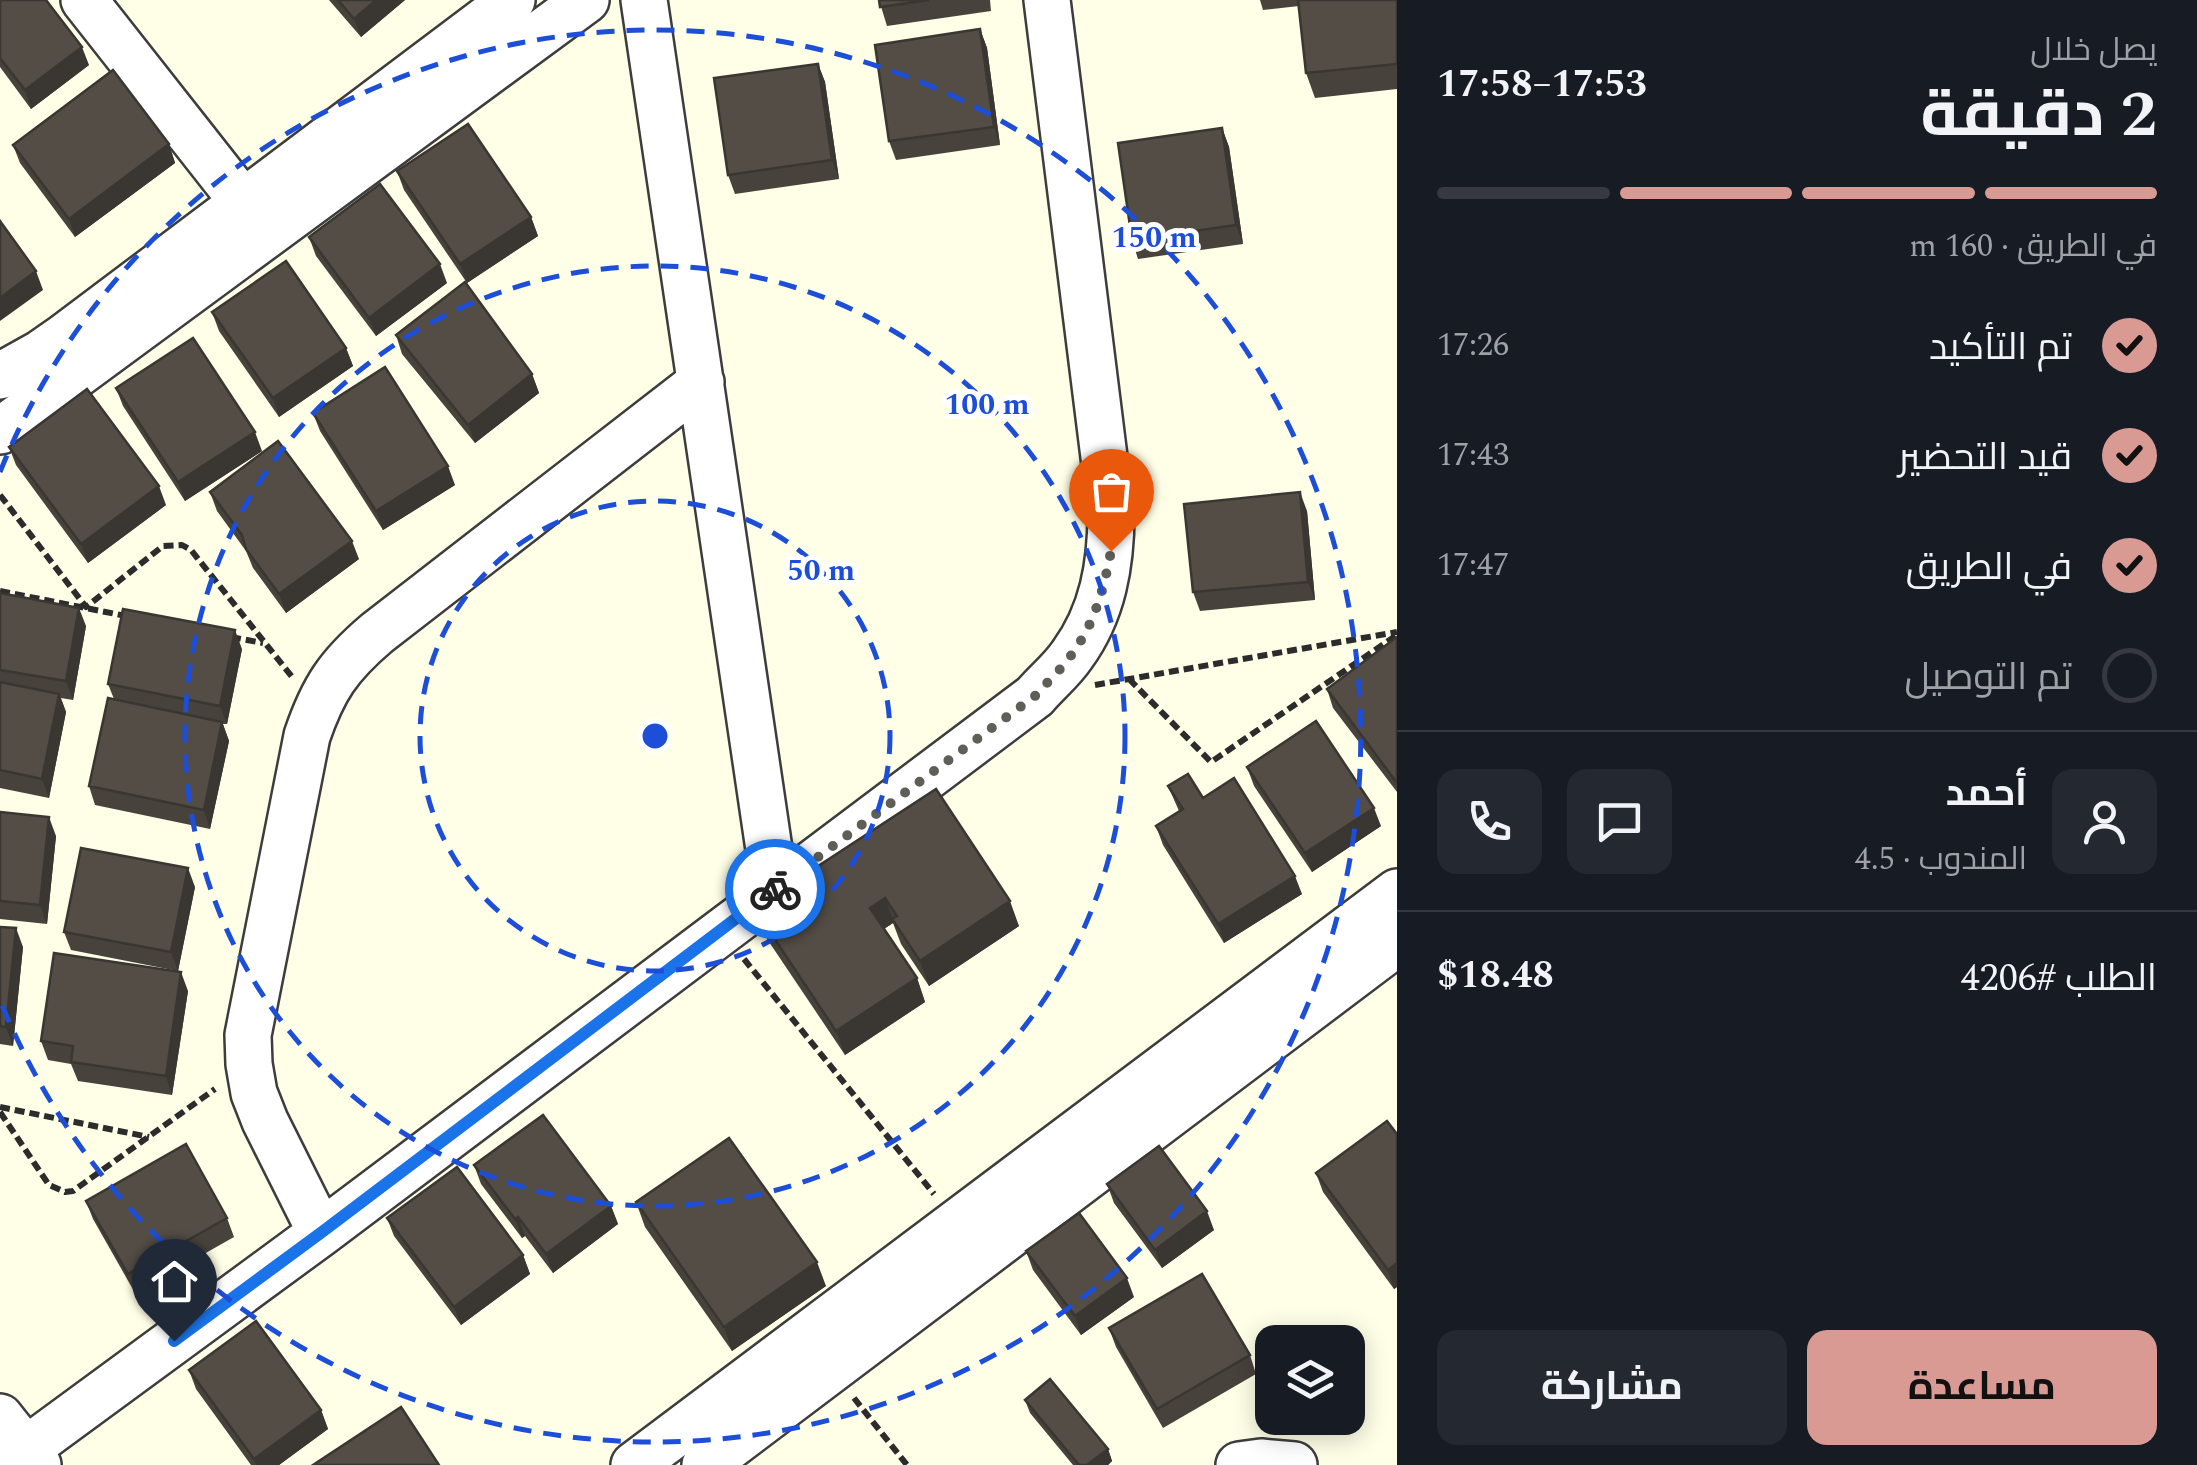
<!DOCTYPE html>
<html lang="ar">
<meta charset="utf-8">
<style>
:root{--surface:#171b24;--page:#242831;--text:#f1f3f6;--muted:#9ea1a6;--line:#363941;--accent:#da9a94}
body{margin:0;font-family:Spectral,Cairo,serif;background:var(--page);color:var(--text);direction:rtl;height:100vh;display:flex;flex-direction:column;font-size:38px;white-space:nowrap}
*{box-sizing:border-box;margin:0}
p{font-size:32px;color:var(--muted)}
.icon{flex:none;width:55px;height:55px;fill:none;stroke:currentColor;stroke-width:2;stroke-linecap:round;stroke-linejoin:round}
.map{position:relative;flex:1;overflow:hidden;direction:ltr}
.details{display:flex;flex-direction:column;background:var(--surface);width:800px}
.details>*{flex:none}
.tools{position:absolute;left:1255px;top:1325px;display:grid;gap:20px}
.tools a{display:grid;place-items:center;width:110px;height:110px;border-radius:20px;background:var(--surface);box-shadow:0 5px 25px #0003;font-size:50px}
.pin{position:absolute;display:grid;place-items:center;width:85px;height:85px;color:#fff;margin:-102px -42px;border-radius:50% 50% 50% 0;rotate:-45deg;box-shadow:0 0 10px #0007}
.pin .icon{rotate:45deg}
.courier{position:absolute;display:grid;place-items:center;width:100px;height:100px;margin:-50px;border:8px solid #1a73e8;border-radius:50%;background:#fff;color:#222;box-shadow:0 2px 12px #0007}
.headline em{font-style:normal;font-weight:700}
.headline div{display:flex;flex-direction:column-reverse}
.headline{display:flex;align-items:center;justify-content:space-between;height:170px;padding:0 40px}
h1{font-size:65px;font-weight:700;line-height:75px}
.bar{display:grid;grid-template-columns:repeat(4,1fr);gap:15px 10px;align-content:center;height:120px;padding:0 40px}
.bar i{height:12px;border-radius:8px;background:var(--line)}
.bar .active{background:var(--accent)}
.bar p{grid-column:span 4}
.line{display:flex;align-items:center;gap:25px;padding:0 40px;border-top:2px solid var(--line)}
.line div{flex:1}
.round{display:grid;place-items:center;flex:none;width:105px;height:105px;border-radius:20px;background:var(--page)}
ol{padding:0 40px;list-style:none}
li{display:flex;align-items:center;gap:30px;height:110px}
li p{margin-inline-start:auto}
li .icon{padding:10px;border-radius:50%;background:var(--accent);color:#111;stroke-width:4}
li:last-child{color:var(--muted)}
li i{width:55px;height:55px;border:5px solid var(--line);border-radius:50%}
.button{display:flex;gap:20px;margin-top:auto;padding:20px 40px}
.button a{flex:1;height:115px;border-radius:20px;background:var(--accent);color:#111;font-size:40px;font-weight:700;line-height:115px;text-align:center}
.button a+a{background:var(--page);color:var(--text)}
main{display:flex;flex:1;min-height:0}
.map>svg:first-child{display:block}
</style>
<main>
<section class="details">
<div class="headline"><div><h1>2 دقيقة</h1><p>يصل خلال</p></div><em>17:53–17:58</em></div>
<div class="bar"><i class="active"></i><i class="active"></i><i class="active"></i><i></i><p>في الطريق · 160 m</p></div>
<ol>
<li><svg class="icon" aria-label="check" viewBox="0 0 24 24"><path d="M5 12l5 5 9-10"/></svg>تم التأكيد<p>17:26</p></li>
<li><svg class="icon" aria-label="check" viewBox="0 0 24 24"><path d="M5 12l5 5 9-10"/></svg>قيد التحضير<p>17:43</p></li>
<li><svg class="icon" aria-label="check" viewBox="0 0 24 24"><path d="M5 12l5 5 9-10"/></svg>في الطريق<p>17:47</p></li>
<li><i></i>تم التوصيل</li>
</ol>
<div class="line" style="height:180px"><a class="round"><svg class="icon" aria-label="person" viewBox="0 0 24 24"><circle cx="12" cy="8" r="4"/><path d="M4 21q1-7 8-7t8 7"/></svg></a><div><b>أحمد</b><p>المندوب · 4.5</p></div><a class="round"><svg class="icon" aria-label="chat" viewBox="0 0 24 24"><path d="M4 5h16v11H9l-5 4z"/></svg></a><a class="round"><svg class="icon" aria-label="phone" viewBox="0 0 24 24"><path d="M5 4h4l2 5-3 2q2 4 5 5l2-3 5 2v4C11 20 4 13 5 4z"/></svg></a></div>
<div class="line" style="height:130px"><div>الطلب #4206</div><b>$18.48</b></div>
<div class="button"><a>مساعدة</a><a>مشاركة</a></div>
</section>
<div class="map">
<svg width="1397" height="1465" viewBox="0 0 1397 1465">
<rect width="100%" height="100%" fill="#fffee7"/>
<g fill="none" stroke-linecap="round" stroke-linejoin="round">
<defs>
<path id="minor" d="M84,0L243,202
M644,0L775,890
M0,376L41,353L64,337L512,0
M0,431L586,0
M321,1233L265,1121L254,1093L249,1064L248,1035L307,736C323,689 338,666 377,633L701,382
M0,1417L38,1465
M5,1465L321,1233L1035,696C1047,682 1062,670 1072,655C1103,613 1111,564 1111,513L1047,0
M634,1465L1397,892
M705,1465L1397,943
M1239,1465L1261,1462L1294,1465"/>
</defs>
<!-- minor casing -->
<use href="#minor" stroke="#3d3d3d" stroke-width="50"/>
<!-- path -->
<path stroke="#2c2c2c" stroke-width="6" stroke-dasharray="10 5" stroke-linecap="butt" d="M0,495L86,607L163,546L182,545L191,550L293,678
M0,591L126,616
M231,637L263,643
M1129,679L1211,762L1397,635
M1095,685L1397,632
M744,959L934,1194
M0,1107L149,1137
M0,1112L49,1185L65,1192L73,1191L215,1089
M854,1398L907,1465"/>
<!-- minor -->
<use href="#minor" stroke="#fff" stroke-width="45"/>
</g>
<!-- wall -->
<path fill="#47423c" d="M329,0H405L361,37Z
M879,0H990L991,11L887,26Z
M1260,0H1397V89L1315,98L1306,73L1299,6L1263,10Z
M0,1L89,65L31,109L0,67Z
M980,29L987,48L1000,145L896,160L889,141Z
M818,64L825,82L839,179L735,194L728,175Z
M1222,128L1229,147L1243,244L1138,259L1132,240Z
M169,144L175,163L75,237L20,163L13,145Z
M397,171L531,217L538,236L467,283L404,190Z
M309,237L447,283L376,336L316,256Z
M212,312L346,348L353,366L279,417L219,331Z
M396,335L532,374L539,393L475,443L402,354Z
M116,388L262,451L185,501L123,406Z
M313,413L455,485L383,530L320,431Z
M9,447L166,505L88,563L16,465Z
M210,492L359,559L286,613L253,568L246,551L217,511Z
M1307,511L1315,600L1200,611L1193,592Z
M0,593L86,626L73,700L61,698L66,712L49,798L0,788Z
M1397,637V792L1333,708L1327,689Z
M242,649L227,724H223L229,741L210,829L95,805L89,786L114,699L108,684Z
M1247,767L1381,826L1312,872L1254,786Z
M1168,786L1203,798L1302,894L1224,943L1163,845L1156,826L1179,811Z
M936,789L1019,926L929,986L901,944L893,923L884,929L917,978L925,1002L845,1055L763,933L754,908Z
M0,812L56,836L47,924L0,919Z
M195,887L178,971L71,950L64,932Z
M0,927L23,947L13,1046L0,1044Z
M188,991L172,1095L78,1081L71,1064L48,1060L41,1041Z
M1397,1134V1287L1394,1289L1323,1192L1316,1173Z
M474,1165L611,1206L618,1224L553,1273L525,1236L522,1238L481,1184Z
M1107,1184L1214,1230L1162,1268L1114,1203Z
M86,1201L227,1218L234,1237L135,1293L93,1219Z
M636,1202L826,1286L732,1351L645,1227Z
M387,1218L523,1255L530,1274L461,1325L394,1236Z
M1026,1251L1134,1297L1081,1335L1033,1270Z
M1109,1328L1250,1355L1256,1374L1163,1428L1116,1347Z
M189,1370L321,1410L328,1429L279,1465H251L196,1389Z
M1025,1400L1108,1449L1112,1461L1108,1465H1073L1030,1413Z"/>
<!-- shaded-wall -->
<path fill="#3a3631" d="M376,0H405L361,37L354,19Z
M980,29L987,48L1000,145L994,127Z
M82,47L89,65L31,109L25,90Z
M818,64L825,82L839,179L832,160Z
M1222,128L1229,147L1243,244L1236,225Z
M169,144L175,163L75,237L69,219Z
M531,217L538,236L467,283L460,264Z
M440,264L447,283L376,336L369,318Z
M36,271L43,290L0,321V298Z
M346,348L353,366L279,417L273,398Z
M532,374L539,393L475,443L468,425Z
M255,432L262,451L185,501L178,482Z
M448,466L455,485L383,530L376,511Z
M159,486L166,505L88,563L81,544Z
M1300,492L1307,511L1315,600L1308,582Z
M352,541L359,559L286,613L279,594Z
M79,608L86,626L73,700L66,681Z
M235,630L242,649L227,724L220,706Z
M59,694L66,712L49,798L42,779Z
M222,722L229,741L210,829L204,810Z
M1374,808L1381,826L1312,872L1305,853Z
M49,817L56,836L47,924L40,905Z
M188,868L195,887L178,971L171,952Z
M1295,876L1302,894L1224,943L1218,924Z
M885,898L894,922L892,919L893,923L879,932L870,908Z
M1010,901L1019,926L929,986L920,961Z
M16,928L23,947L13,1046L6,1027Z
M181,972L188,991L172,1095L166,1076Z
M917,978L925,1002L845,1055L836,1031Z
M611,1206L618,1224L553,1273L546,1254Z
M1207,1211L1214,1230L1162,1268L1155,1250Z
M518,1217L525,1236L522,1238L515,1219Z
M523,1255L530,1274L461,1325L454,1307Z
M817,1262L826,1286L732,1351L724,1327Z
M1397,1263V1287L1394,1289L1388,1270Z
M1127,1278L1134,1297L1081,1335L1075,1316Z
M321,1410L328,1429L279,1465H256L254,1459Z
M1108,1449L1112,1461L1108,1465H1087Z"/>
<!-- building -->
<path fill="#534d46" stroke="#3a3631" stroke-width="2.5" d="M2,0H46L82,47L25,90L0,58V1Z
M338,0H376L354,19Z
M879,0H929L880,7Z
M1298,0H1397V64L1306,73Z
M980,29L994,127L889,141L875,45Z
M818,64L832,160L728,175L714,78Z
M113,70L169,144L69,219L13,145Z
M468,124L531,217L460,264L397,171Z
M1222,128L1236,225L1132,240L1118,143Z
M380,184L440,264L369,318L309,237Z
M0,221L36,271L0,298Z
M286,261L346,348L273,398L212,312Z
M465,282L532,374L468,425L396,335Z
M193,338L255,432L178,482L116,388Z
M385,367L448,466L376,511L313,413Z
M87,389L159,486L81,544L9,447Z
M278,441L352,541L279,594L246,549L242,535L210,492Z
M1300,492L1308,582L1193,592L1184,504Z
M0,593L79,608L66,681L0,670Z
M123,609L235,630L220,706L108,684Z
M1397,637V783L1327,689Z
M0,682L59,694L42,779L0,770Z
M108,698L222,722L204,810L89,786Z
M1316,721L1374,808L1305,853L1247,767Z
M1188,774L1203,798L1234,778L1295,876L1218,924L1156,826L1183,809L1168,786Z
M936,789L1010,901L920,961L892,919L897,916L885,898L870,908L917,978L836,1031L754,908Z
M0,812L49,817L40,905L0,901Z
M81,848L188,868L171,952L64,932Z
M0,927L16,928L6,1027L0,1026Z
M54,953L181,972L166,1076L71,1062L73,1046L41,1041Z
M543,1115L611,1206L546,1254L518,1217L515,1219L474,1165Z
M1387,1121L1397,1134V1263L1388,1270L1316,1173Z
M729,1138L817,1262L724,1327L636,1202Z
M186,1144L227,1218L128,1274L86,1201Z
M1159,1146L1207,1211L1155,1250L1107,1184Z
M457,1167L523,1255L454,1307L387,1218Z
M1079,1213L1127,1278L1075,1316L1026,1251Z
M1202,1274L1250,1355L1157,1409L1109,1328Z
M256,1321L321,1410L254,1459L189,1370Z
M1050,1379L1108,1449L1087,1465H1079L1025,1400Z
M401,1407L439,1465H313Z"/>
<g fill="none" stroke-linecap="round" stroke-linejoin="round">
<!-- done -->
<path stroke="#605f57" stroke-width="10" stroke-dasharray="0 18" d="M775,889L1035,696C1047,682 1062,669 1072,654C1095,623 1104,588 1111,551"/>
<!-- route -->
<path stroke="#1a73e8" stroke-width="12" d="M174,1341L322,1232L775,889"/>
</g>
<!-- distance rings -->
<g fill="none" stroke="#1d4ed8" stroke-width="5" stroke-dasharray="18 12">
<circle cx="655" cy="736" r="235"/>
<circle cx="655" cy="736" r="470"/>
<path d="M0 472A706 706 0 1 1 0 1000"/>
</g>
<circle cx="655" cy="736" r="15" fill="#1d4ed8" stroke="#fff" stroke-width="5"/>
<g font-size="30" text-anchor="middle" font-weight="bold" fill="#1d4ed8" stroke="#fff" stroke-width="10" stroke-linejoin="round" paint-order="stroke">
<text x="1154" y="247">150 m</text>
<text x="987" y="414">100 m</text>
<text x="821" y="580">50 m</text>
</g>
</svg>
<div class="tools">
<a><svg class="icon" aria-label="layers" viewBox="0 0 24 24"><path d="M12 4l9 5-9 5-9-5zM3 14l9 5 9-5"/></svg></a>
</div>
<div class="pin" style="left:1111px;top:551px;background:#ea580c"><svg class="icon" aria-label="bag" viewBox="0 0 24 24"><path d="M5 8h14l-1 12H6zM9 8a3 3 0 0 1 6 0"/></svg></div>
<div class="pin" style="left:174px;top:1341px;background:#1f2937"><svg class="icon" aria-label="home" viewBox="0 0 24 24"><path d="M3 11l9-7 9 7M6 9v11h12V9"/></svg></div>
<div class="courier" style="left:775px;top:889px"><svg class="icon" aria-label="bike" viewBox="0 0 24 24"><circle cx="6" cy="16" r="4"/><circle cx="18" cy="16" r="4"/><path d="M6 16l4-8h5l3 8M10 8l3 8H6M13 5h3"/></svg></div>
</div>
</main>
